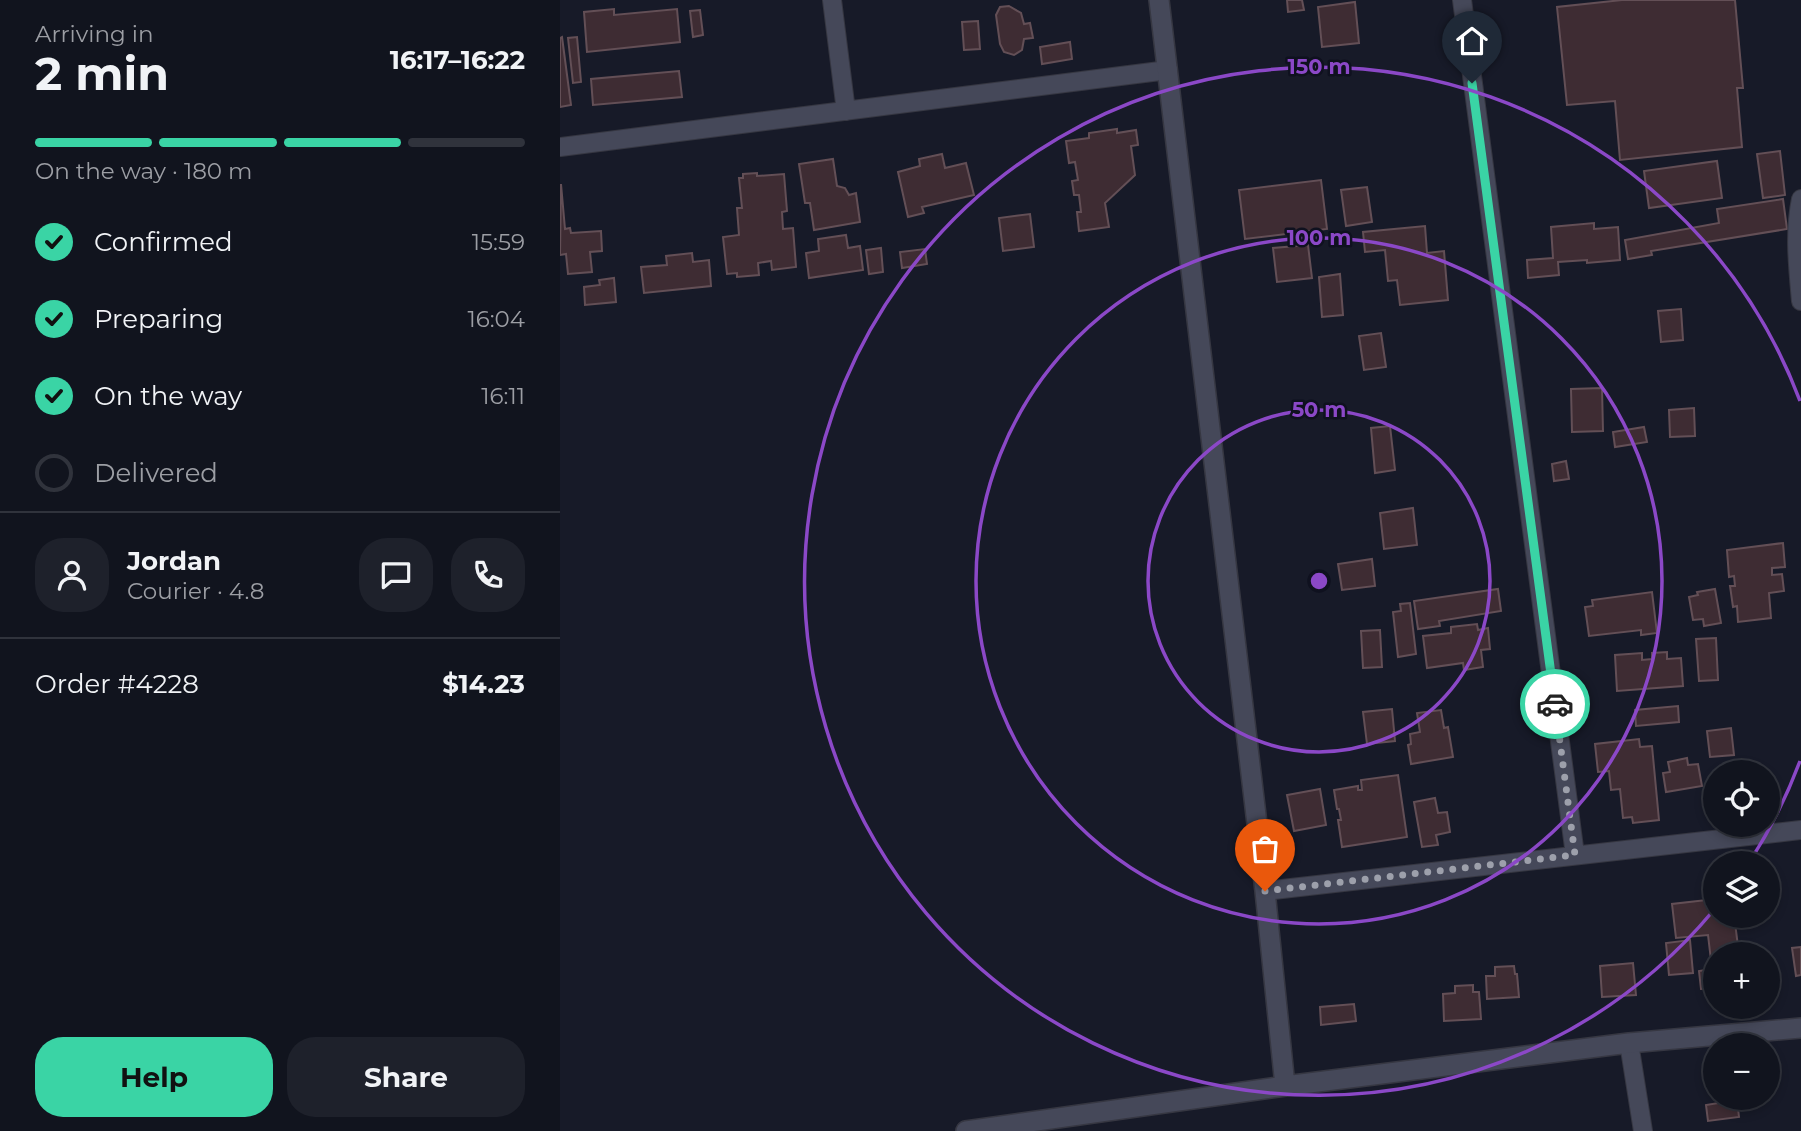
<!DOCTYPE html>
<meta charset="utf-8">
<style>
:root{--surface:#11141e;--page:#1e212b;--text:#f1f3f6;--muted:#9c9ea4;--line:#30333c;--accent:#3ad4a5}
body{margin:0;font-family:Montserrat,sans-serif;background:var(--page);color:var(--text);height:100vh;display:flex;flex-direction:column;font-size:26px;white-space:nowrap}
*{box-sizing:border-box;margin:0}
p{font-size:23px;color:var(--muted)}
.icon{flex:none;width:38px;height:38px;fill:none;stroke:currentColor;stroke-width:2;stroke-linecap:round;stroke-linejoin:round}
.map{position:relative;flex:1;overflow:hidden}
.panel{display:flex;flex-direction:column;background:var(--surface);width:560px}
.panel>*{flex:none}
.controls{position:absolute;left:1143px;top:760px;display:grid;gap:14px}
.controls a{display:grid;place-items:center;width:77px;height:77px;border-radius:50%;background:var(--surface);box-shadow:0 4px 10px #0003,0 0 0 2px var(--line);font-size:35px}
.pin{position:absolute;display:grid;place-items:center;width:60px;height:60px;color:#fff;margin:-72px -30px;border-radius:50% 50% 50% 0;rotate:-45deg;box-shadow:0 0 7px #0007}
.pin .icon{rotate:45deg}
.courier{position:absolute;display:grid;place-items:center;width:70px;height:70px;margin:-35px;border:5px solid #3ad4a5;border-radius:50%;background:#fff;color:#222;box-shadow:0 2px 9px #0007}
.overview em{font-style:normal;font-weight:700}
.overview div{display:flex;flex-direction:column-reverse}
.overview{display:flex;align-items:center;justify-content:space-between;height:119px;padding:0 35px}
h1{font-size:46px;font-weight:700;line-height:52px}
.bar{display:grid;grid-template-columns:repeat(4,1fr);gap:10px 7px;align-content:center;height:84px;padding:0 35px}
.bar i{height:9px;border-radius:5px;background:var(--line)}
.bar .selected{background:var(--accent)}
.bar p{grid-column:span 4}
.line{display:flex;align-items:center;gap:18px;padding:0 35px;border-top:2px solid var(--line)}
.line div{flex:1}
.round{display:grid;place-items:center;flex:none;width:74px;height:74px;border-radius:28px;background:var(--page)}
ol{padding:0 35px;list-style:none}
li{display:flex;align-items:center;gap:21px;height:77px}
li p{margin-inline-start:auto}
li .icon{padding:7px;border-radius:50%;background:var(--accent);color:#111;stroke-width:4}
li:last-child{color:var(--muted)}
li i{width:38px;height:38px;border:4px solid var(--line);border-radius:50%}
.action{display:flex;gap:14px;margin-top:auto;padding:14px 35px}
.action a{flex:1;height:80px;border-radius:28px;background:var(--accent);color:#111;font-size:28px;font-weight:700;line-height:80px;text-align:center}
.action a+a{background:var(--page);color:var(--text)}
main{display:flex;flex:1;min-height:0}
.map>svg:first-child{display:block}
</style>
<main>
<section class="panel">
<div class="overview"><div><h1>2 min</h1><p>Arriving in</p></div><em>16:17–16:22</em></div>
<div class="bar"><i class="selected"></i><i class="selected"></i><i class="selected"></i><i></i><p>On the way · 180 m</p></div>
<ol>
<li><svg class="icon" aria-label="check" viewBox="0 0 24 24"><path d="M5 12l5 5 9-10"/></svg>Confirmed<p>15:59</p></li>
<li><svg class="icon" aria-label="check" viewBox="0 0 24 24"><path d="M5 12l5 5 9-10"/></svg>Preparing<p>16:04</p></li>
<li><svg class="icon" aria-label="check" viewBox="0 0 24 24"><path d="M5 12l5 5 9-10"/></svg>On the way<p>16:11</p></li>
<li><i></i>Delivered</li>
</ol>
<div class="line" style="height:126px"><a class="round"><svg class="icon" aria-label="person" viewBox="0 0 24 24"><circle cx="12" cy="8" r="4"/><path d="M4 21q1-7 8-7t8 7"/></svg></a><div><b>Jordan</b><p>Courier · 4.8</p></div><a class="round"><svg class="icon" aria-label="chat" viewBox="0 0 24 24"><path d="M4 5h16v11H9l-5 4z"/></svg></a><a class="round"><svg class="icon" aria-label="phone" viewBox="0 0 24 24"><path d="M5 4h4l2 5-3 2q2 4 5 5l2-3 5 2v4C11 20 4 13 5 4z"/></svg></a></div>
<div class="line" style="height:91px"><div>Order #4228</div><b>$14.23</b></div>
<div class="action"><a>Help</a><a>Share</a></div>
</section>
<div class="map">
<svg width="1241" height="1131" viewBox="0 0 1241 1131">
<rect width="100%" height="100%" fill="#171a28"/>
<!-- building -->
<path fill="#3e2c33" stroke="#634f56" stroke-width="2" d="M727,0H742L744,10L728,12Z
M1062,0H1175L1183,88H1177L1182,147L1060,160L1055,101L1007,105L997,7Z
M795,2L799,43L762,47L758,7Z
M449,6L461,13L464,24L470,23L473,38L464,39L462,50L454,55L444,52L440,44L436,15L440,7Z
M54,9V15L117,9L120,42L27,52L24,12Z
M140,10L143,35L133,37L130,11Z
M418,21L420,49L404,50L402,22Z
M2,37L11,105L0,107V38Z
M17,37L21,82L13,83L8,38Z
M510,42L512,59L482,64L480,47Z
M119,71L122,97L33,105L31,79Z
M557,129V133L576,130L578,145L571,146L575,175L545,203L549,227L519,231L517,212H521L519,195H514L512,181L518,180L515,162L509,163L506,141L529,138V133Z
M1220,151L1225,195L1203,198L1197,154Z
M382,154L385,168L406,163L414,195L362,207L364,213L348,217L338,172L360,166L359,159Z
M273,159L277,186L285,188L289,195L296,193L300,222L254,230L250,203H245L239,164Z
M1157,161L1162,198L1089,208L1084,171Z
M197,173V176L224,174L227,211L222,212L223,229L233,228L236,267L212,270L211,261L198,263L199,275L177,277V273L167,274L163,237L179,235L177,208H182L179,178H183V174Z
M761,180L767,229L685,239L679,190Z
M1,184L5,229L10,228L11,233L41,231L42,251L30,252L32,272L8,274L6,254L0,255Z
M807,187L812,222L786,226L781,190Z
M1223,199L1227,229L1091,251L1092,255L1068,259L1065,240L1159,223L1157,209Z
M470,214L474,247L443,251L439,218Z
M1034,223V229L1058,227L1060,260L1027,263V260L998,262L999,275L968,278L967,260L993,258L991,227Z
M865,226L867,253L884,251L888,300L840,305L837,280L828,281L825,250L805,252L803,232Z
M286,235L288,248L300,246L303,270L249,278L246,253L259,251L258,239Z
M748,245L752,278L717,282L713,248Z
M321,248L323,272L309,274L306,250Z
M365,249L367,264L342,268L340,252Z
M132,253L133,262L149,260L151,286L84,293L81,267L107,265L106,256Z
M780,274L783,315L762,317L759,277Z
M54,278L56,302L25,305L24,287L40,285L39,280Z
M1121,309L1123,340L1101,342L1098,311Z
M821,333L826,367L804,370L799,336Z
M1042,388L1043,431L1012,432L1011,389Z
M1134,408L1135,436L1110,437L1109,410Z
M830,426L835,470L815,473L811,428Z
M1084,427L1087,442L1055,447L1053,432Z
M1006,461L1009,479L994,481L992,464Z
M853,508L857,545L824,549L820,513Z
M1223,543L1225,567L1212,568V575L1222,574L1224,591L1209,593L1211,618L1178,622L1177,606L1173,607L1170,586H1175L1174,576L1169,577L1167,550Z
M812,559L815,586L782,590L778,564Z
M938,589L941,611L879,621L880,626L858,629L854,601Z
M1155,589L1161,623L1144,626L1143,619L1133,620L1129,597L1138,595L1137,592Z
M1092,592L1097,633L1081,635V630L1029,636L1025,607L1033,606L1032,600Z
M850,603L856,654L838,657L833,612L841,611L840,604Z
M917,624L918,630L928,628L930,649L921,650L923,667L904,670L903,663L867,668L863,636L891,633V627Z
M820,630L822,667L803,668L801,631Z
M1156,638L1158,680L1139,681L1136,639Z
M1107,652V659L1121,658L1123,686L1057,691L1055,655L1082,653V660L1092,659V653Z
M1118,706L1119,722L1076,726L1075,710Z
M832,709L835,741L807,744L803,712Z
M881,710L884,728L888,727L893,757L851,764L848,745L851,744L850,734L860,732L857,713Z
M1171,728L1174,755L1150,757L1147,731Z
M1079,739L1080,747L1092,746L1099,820L1073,823L1072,817L1063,818L1060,789L1051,790L1049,771L1038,772L1035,744Z
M1127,758L1128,765L1138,764L1142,786L1106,792L1103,773L1110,772L1108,762Z
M838,775L847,837L782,847L778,820H781L779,809H777L774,790L798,786V790H802L801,780Z
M760,789L766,825L734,831L727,795Z
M875,798L878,813L887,812L890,832L876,835L878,845L862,847L854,802Z
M1155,899V915H1174L1179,954H1155V988L1141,989L1139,971L1152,969L1148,935L1116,938L1112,904Z
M1130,940L1133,973L1109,975L1106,943Z
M1241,947V975L1236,976L1232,948Z
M1073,963L1076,995L1042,997L1040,966Z
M954,966L955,974H957L959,997L927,999L926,976H935V967Z
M913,985V992H919L921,1019L884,1021L883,994L895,993V986Z
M794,1004L796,1021L761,1025L760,1007Z
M1177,1100L1179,1117L1148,1121L1146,1105Z"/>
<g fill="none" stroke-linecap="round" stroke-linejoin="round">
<defs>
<path id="minor" d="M272,0L286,111
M902,0L1015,855
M0,147L608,70
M1241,199C1234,233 1238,267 1241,301
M705,891L1241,830
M1069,1043L1083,1131"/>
<path id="tertiary" d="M599,0L705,891L725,1086
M406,1131L725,1086L1069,1043L1241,1028"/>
</defs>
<!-- minor casing -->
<use href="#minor" stroke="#363742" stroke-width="20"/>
<!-- tertiary casing -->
<use href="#tertiary" stroke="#363742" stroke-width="22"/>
<!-- minor -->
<use href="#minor" stroke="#454859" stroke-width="18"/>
<!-- tertiary -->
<use href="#tertiary" stroke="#454859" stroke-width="19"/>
</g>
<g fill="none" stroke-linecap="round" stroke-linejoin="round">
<!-- done -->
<path stroke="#9da0ab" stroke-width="7" stroke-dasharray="0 12.6" d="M705,891L1015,855L995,704"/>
<!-- route -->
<path stroke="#3ad4a5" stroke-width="9" d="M912,83L995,704"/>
</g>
<!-- distance rings -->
<g fill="none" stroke="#8b48c7" stroke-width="3.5">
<circle cx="759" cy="581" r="171"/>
<circle cx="759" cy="581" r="343"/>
<path d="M1240 761A514 514 0 0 1 1190 861M1153 911A514 514 0 1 1 1240 401"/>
</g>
<circle cx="759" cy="581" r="10" fill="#8b48c7" stroke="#0f111f" stroke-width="3.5"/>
<g font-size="21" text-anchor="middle" font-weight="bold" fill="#8b48c7" stroke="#0f111f" stroke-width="5" stroke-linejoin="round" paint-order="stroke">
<text x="759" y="74">150 m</text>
<text x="759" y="245">100 m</text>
<text x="759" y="417">50 m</text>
</g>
</svg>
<div class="controls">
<a><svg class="icon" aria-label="locate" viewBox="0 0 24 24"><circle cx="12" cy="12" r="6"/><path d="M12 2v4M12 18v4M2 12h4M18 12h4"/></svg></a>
<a><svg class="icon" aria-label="layers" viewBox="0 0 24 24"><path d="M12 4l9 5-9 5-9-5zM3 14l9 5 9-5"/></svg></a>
<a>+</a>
<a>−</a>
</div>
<div class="pin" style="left:705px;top:891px;background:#ea580c"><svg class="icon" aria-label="bag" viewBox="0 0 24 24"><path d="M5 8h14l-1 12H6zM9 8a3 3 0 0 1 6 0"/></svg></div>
<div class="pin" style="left:912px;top:83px;background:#1f2937"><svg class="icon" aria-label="home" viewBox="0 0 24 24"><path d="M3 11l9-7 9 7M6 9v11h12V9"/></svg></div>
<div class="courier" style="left:995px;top:704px"><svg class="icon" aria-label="car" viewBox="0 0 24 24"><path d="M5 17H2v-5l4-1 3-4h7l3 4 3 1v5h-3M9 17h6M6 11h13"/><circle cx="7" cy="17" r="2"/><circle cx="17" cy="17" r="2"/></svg></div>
</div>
</main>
